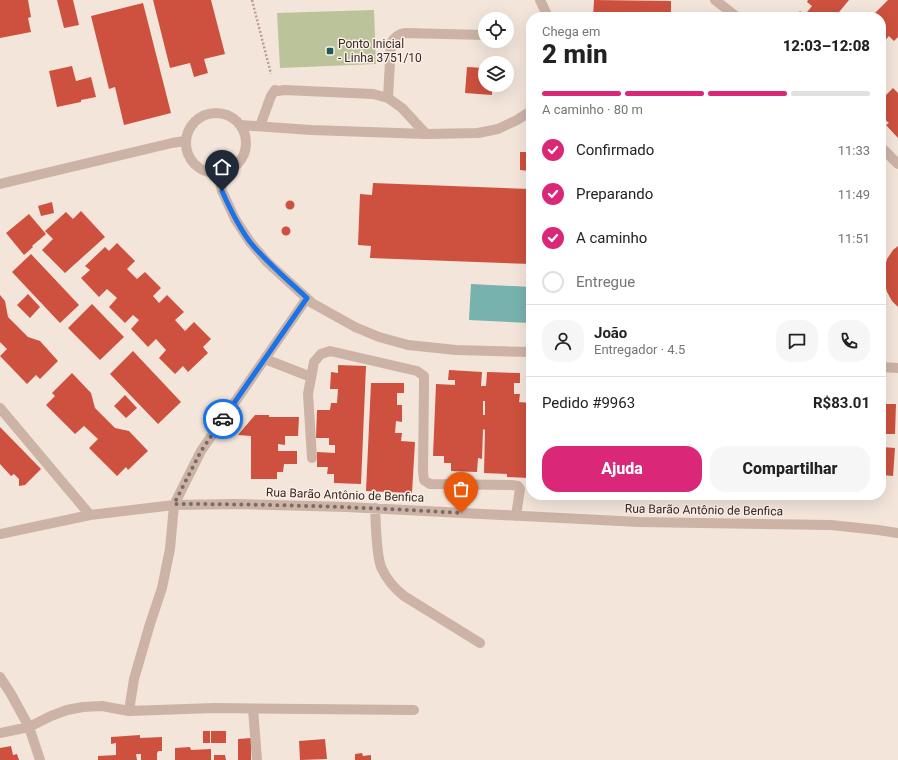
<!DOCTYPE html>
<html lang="pt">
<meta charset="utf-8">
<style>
:root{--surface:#fff;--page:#f6f6f6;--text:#222;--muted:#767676;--line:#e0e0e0;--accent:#db2777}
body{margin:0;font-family:Roboto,sans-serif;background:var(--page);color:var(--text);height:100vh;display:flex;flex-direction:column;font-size:15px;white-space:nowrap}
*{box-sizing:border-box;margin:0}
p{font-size:13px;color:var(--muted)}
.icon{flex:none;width:22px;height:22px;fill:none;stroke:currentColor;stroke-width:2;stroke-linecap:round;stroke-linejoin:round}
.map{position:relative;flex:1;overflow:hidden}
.details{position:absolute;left:526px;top:12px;width:360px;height:488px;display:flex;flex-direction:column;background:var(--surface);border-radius:16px;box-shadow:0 4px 16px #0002}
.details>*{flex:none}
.controls{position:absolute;left:478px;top:12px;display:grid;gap:8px}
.controls a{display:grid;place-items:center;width:36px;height:36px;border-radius:50%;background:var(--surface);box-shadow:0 4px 16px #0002;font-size:20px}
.pin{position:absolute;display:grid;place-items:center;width:34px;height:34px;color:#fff;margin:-41px -17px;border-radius:50% 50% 50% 0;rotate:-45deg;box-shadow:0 0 4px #0007}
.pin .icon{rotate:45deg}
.courier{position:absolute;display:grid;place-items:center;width:40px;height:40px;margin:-20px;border:3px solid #1a73e8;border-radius:50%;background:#fff;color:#222;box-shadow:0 1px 5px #0007}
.headline em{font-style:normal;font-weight:800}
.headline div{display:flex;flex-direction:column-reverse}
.headline{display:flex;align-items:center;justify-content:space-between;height:68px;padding:0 16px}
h1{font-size:26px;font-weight:800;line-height:30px}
.bar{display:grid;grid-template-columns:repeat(4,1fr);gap:6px 4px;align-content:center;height:48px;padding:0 16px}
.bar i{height:5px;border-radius:3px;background:var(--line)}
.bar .on{background:var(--accent)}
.bar p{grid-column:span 4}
.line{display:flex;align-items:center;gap:10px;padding:0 16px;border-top:1px solid var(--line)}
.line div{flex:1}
.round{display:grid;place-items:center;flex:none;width:42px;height:42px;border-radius:16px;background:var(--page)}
ol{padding:0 16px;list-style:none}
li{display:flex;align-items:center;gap:12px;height:44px}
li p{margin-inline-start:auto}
li .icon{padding:4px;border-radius:50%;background:var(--accent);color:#fff;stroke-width:4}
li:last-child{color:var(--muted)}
li i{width:22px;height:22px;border:2px solid var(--line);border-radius:50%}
.cta{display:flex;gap:8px;margin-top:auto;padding:8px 16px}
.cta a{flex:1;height:46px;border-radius:16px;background:var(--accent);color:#fff;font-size:16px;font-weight:800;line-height:46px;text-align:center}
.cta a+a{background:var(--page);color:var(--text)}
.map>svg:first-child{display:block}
</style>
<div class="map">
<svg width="898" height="760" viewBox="0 0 898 760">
<rect width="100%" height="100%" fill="#f3e5da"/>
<!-- green -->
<path fill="#bac399" d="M374,10L376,64L280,68L277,13Z"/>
<!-- water -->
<path fill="#78b2ae" d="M471,284L531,287V323L469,320Z"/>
<!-- building -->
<path fill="#cd513e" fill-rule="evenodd" d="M0,0H28L31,17L28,18L31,32L0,38Z
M57,0H73L79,25L64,28Z
M153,0H211L225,54L204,59L208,73L194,77L190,63L170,68Z
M594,0L671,1V17H593Z
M808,0H849L835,17H795L800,11L804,15L808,11L812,6L807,2Z
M888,0H898V37L894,41L889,36L881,45V17H871Z
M143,3L171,113L124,125L115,87L109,89L91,16Z
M72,66L76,81L91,77L96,97L81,100V102L57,107L49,71Z
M467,67L485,68V85H492V95L465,93Z
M893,88L898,93V138L886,125L889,123L883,118L881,120V100Z
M520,152H529V171L520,170Z
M373,183L531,189V264L370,258L371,246L358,245L360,194L372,195Z
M285.5 205a4.5 4.5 0 1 1 9 0a4.5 4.5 0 1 1-9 0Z
M52,202L54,213L41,216L38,206Z
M81,211L105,237L65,273L42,250L53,239L45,231L66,212L73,219Z
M29,214L46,234L32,246L33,247L24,255L6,233Z
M281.5 231a4.5 4.5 0 1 1 9 0a4.5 4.5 0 1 1-9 0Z
M117,243L135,261L127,269L137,279L145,272L161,288L153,296L159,303L167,295L184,312L175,320L185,331L194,322L211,339L203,347L208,353L188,372L183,366L175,374L159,358L166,350L156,339L148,347L131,329L139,320L133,315L125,323L109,307L117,298L107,289L99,297L81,278L90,270L85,266L105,247L109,251Z
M898,246V307L892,301L887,292L884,281V270L887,259L893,250Z
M31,254L79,305L60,323L12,272Z
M28,294L40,307L30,318L17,305Z
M0,295L5,301L8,317L28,337L40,341L58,361L40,379L36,375L27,384L0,356L7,349L0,342Z
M92,304L124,337L100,360L68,328Z
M133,351L181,402L158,424L110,374Z
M338,365L366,366L361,484L334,483V474H327L328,467H317V452L335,453V445H329V438H316L317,410H330L331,403H337L338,389H330L331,372L338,373Z
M449,370L482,372L481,386H486L487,372L520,373V383H514V394H520L519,402L531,403L529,478L507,477V474L484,473L485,430L483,429L482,459L478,458L477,472L451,471V463H444V456H433L436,384L455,385V380H448ZM483,401H485V415H483Z
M72,373L91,393L95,408L115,428L129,431L148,451L128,470L126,467L117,476L89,448L98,439L84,426L75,434L46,405L55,396L52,393Z
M371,383H404V393H397V405H402V422L396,421L395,433H402L401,441L415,442L412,493L366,491Z
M125,395L137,408L126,418L114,406Z
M881,404H896L895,434H881Z
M255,415H269V417H299L298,436H285V445L278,444V451H297V464H284L283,472H277V479H251V436L238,435Z
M0,427L41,469L25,485L19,486V479L14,474L11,476L0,464Z
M881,447L895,448L893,476L881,475Z
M203,731H210V743H203Z
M211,731H226V743H211Z
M140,735V738L162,737V751H158V753L157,752V760H141V754H136L137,760H98V756L116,755V743L111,744V737Z
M251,738V760H238V739Z
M325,739L327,759L300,760L299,741Z
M11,746L13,755L17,754L19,760H0V748Z
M190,747L191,750L211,749V760H175V748Z
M362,753L363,756L371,755V760H355V754Z
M214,755H225L226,760H214Z"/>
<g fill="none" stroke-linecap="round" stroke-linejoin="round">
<!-- path -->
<path stroke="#b89d90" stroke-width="2.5" stroke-dasharray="2 2" stroke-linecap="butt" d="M252,0L271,74"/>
<!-- lane -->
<path stroke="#ccb3a6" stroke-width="10" d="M388,98L391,43C395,37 398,34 405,33L485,35
M129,711L214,708L414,710"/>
<!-- street -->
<path stroke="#ccb3a6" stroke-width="10" d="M540,0L548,17
M715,0L737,17
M186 143a30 30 0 1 1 60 0a30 30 0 1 1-60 0Z
M240,125L311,130L426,134L478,133L498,129L517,120L531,111
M260,126L271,96L275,90L278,91L284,90L373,94L388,98L402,108L426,134
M881,147L898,164
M218,173L222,191L235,219L250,242L267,262L312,303L355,327L379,337L408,345L456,350L531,352
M0,184L172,143L185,141
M265,359L311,377
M881,367L898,368
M0,408L90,515
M312,458L308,394L314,362L321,354L330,351L417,371L424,376V385L423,472L424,480L430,484L512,485L518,486L520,489L516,516
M375,508C376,525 376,552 381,567C386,578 395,589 404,596L480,643
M0,534L90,515L174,505L235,504L347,507L639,522L831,525L878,530L898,533
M0,677L11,694L29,727L40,760
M253,709L257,760
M0,733L29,727L51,716L67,710L83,707L102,706L129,711L134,679L150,624L162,588L170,549L174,505L201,451L307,298"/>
</g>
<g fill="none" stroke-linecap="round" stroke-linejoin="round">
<!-- done -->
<path stroke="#796b66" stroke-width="4" stroke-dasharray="0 7.2" d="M223,419L201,451L174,504C270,504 365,507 461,513"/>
<!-- route -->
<path stroke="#1a73e8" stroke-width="5" d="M222,191C230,209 238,226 250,242C267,263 288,280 307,298L223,419"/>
</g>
<!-- markers -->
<rect fill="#1a5c59" stroke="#fbefe7" stroke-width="1.5" x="326" y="47" width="8" height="8" rx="2"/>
<g text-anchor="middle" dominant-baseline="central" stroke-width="3" stroke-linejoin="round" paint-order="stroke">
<!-- poi labels -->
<g font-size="12" fill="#382a27" stroke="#fbefe7" text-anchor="start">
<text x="338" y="44">Ponto Inicial<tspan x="338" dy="14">- Linha 3751/10</tspan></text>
</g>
<!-- street labels -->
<g font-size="12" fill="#382a27" stroke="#fbefe7">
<text transform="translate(345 495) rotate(2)">Rua Barão Antônio de Benfica</text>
<text transform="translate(704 510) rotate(1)">Rua Barão Antônio de Benfica</text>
</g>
</g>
</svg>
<div class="controls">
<a><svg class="icon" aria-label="locate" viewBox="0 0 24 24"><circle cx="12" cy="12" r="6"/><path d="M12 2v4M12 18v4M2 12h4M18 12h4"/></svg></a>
<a><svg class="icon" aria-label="layers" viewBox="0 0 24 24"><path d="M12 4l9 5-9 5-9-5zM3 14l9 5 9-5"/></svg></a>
</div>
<div class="pin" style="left:461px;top:513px;background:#ea580c"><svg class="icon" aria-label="bag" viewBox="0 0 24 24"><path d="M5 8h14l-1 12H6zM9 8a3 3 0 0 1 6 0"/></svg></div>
<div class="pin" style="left:222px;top:191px;background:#1f2937"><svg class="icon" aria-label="home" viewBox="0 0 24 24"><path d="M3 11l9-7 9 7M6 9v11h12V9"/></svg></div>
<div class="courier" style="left:223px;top:419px"><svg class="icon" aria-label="car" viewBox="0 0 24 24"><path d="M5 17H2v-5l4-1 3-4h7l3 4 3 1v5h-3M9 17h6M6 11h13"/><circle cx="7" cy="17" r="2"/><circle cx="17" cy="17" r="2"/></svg></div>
<section class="details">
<div class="headline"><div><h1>2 min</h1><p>Chega em</p></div><em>12:03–12:08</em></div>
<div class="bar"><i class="on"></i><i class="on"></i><i class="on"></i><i></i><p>A caminho · 80 m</p></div>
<ol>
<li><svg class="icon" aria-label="check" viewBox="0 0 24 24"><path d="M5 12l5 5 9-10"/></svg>Confirmado<p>11:33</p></li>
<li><svg class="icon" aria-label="check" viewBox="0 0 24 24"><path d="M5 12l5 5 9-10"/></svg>Preparando<p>11:49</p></li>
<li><svg class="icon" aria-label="check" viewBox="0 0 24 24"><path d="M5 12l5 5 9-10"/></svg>A caminho<p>11:51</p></li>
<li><i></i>Entregue</li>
</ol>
<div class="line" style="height:72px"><a class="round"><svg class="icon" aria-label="person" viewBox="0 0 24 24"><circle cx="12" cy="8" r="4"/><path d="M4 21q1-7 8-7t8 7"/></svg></a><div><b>João</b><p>Entregador · 4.5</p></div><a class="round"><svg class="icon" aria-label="chat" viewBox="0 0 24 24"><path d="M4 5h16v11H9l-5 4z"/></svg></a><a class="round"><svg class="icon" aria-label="phone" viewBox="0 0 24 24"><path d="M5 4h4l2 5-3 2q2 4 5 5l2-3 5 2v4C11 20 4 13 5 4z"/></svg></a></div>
<div class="line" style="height:52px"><div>Pedido #9963</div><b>R$83.01</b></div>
<div class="cta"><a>Ajuda</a><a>Compartilhar</a></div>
</section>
</div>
